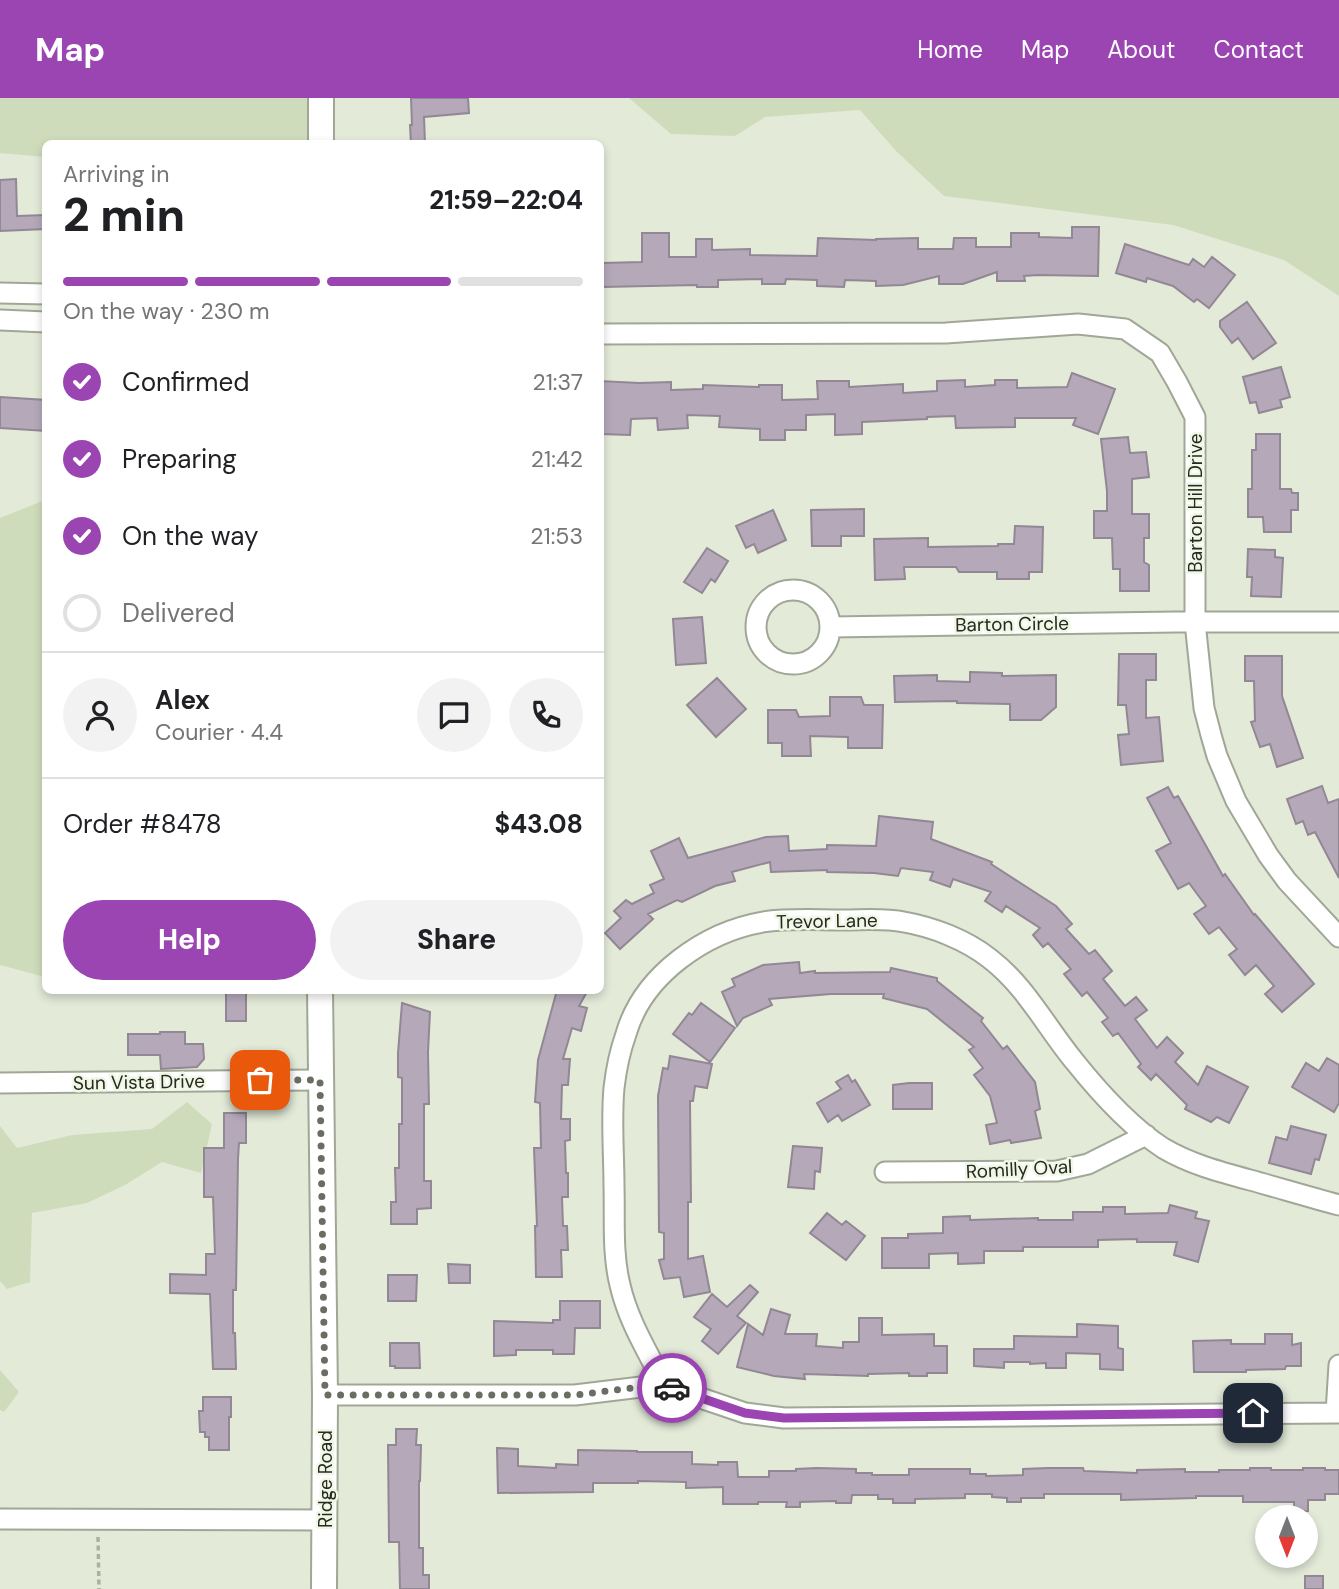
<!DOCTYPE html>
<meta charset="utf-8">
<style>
:root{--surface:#fff;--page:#f2f2f2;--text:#202124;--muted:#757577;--line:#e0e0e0;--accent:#9b45b3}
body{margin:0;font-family:"DM Sans",sans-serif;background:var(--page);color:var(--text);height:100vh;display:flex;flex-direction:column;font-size:26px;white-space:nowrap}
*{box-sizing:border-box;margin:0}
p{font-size:23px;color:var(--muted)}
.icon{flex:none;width:38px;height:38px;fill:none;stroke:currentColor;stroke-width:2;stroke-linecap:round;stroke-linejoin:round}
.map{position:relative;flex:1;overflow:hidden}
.panel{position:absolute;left:42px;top:42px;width:562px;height:854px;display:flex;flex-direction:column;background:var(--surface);border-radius:10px;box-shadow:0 4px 10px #0003}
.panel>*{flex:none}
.needle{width:46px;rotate:180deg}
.buttons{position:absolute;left:1255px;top:1407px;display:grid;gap:14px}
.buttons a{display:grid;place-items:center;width:63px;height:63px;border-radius:50%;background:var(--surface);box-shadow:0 4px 10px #0003;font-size:35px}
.pin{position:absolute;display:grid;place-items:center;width:60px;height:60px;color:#fff;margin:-30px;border-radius:14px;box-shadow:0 4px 10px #0006}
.courier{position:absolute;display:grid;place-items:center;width:70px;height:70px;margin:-35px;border:5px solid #9b45b3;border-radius:50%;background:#fff;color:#222;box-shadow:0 2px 9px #0007}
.headline em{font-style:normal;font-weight:800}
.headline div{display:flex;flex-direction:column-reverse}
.headline{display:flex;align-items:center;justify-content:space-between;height:119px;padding:0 21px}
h1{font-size:46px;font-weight:800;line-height:52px}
.bar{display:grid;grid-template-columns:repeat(4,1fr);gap:10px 7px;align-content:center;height:84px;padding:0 21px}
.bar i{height:9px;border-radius:5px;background:var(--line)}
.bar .active{background:var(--accent)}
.bar p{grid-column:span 4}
.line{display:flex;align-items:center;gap:18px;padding:0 21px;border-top:2px solid var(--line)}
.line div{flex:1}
.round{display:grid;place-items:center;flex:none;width:74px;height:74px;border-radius:37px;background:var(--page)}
ol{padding:0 21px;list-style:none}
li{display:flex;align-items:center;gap:21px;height:77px}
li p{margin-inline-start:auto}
li .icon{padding:7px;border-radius:50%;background:var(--accent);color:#fff;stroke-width:4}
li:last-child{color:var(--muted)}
li i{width:38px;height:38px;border:4px solid var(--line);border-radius:50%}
.primary-button{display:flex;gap:14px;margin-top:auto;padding:14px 21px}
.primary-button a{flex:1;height:80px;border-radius:42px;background:var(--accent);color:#fff;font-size:28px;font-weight:800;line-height:80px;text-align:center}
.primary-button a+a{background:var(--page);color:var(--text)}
header{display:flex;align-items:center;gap:42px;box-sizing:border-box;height:98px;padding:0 35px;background:var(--accent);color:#fff}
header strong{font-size:33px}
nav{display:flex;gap:38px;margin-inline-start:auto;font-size:24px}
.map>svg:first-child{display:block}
</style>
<header>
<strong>Map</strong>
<nav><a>Home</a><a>Map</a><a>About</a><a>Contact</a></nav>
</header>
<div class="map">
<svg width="1339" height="1491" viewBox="0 0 1339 1491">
<rect width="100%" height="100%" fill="#e3ead8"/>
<!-- green -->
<path fill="#cfdcbb" d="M0,0H310V45L46,46L45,59L0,55Z
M629,0H1339V198L1284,162L1173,127L944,98L896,53L860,12L765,19L735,38L671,36Z
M45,402V879L0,867V420Z
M187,1004L212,1026L201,1075L162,1064L125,1087L87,1105L32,1115L30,1184L7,1191L0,1183V1028L17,1050L72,1037L152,1031Z
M0,1272L19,1294L4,1314L0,1312Z"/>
<!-- building -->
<path fill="#b5a9b9" stroke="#928795" stroke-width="2" d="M411,0H468L469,15L424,19L425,46H411L410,27H412Z
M16,81L17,118L46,117V131L0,133V82Z
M1072,129H1099L1098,178L1038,177L1024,178L1025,183H997V174L963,186H939V178L903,187L876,188V183L845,182L844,189L817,188V182L786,181L785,186H762V181L718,182V189H697V187L603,189L602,165L642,164V135H669V159H696V141H712V152L750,151V157L817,158L818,140L876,142V141L918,140V151H953L954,140H976V149H1011V135H1039V139L1072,140Z
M1125,146L1189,167L1193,161L1204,169L1212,159L1235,177L1209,210L1197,201L1194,204L1173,188L1147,180L1146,184L1116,175Z
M1247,204L1276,245L1253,261L1238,240L1232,245L1220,229V223Z
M1281,269L1290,299L1280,302L1282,309L1259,315L1256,304L1250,305L1243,279Z
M1072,275L1115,291L1098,336L1073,327L1076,320H1015V329L956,330L955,318L927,319V321L862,324V336L835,337V316L806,317V332H785V342H760V331L719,329L720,318L687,317L688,330L658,332L657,320L631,321L630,337L601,336L600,283L639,285L671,284V292L703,291V287L759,289V287H782V302L818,301L817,283H849V289L903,286V295L937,293V283L965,282V289L995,287V282H1017V290L1067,289Z
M0,299L46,302V333L0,330Z
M1256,336H1280V391H1291L1292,395H1298V412H1291V434H1264L1263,419H1248V391H1252V352H1256Z
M1128,339L1130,355L1146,354L1149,379L1132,381V416H1149V440H1144V464L1149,467V493H1120V471H1113L1112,440H1094V413H1107V393L1101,341Z
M864,411V438H841V448H812L811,412Z
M773,412L786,442L758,455L754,446L746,450L736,428Z
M1015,428L1043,429L1042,474H1029V481H997V474H959L956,469H904L905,481L875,482L874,441L928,440V449L998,448V446H1014Z
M707,450L728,463L715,484L711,481L702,495L684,484Z
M1248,451L1275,452V459L1283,460L1281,499L1251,498L1252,479H1247Z
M702,519L706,565L676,567L673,521Z
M1119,556H1156V582H1146V620L1159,619L1163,663L1121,667L1118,637L1129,636L1126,607H1118Z
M1245,558H1282V598L1303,660L1277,669L1270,646L1260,649L1251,624L1255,623L1254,583H1245Z
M970,574L1002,575V578L1056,577V609L1041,622H1010V606L957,605V603L895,604L894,578L937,577V583L970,584Z
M717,580L746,611L716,639L687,607Z
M830,599H861L864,607H883L882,650H848V639L810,638L811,658H782V645H768V612H796L799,619L830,618Z
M1322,688L1328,705L1339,701V780L1315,734L1308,737L1303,723L1296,726L1287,701Z
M1168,689L1174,700L1178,698L1223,778L1225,776L1254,817L1255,816L1314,886L1282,914L1265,896L1274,888L1256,867L1245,877L1229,857L1237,851L1219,829L1209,836L1194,816L1206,808L1189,785L1178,791L1156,753L1171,745L1147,700Z
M879,718L933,724L931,741L992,764L991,766L1056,808L1072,826L1066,831L1089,856L1095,852L1112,873L1103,881L1125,908L1136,899L1147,912L1135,921L1157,950L1167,939L1183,955L1175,964L1198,987L1207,968L1248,989L1229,1025L1217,1019L1211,1024L1185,1011L1187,1007L1156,976L1151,982L1138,969L1141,966L1118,935L1113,938L1102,924L1108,920L1087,894L1082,898L1064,876L1071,871L1048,845L1043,849L1033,837L1040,830L1006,808L1002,814L985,803L991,794L953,781L950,789L930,782L933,774L901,770L898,778L874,775L827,774V772L771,774L770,764L732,774L735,783L715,788L682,804L677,802L648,816L653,821L620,851L605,835L621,820L614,813L626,802L632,806L654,795L650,787L664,781L651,753L679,740L688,760L766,739L788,738L789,753L827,751V747L876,748Z
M799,864L800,875L815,873V875L890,874L891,870L937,880V883L983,920L981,923L1003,951L1007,948L1035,984L1040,1011L1035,1013L1041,1040L1011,1045L1010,1042L990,1046L986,1027L997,1025L990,998L974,977L983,970L969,952L974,949L927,911L883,900L884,896H831L769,901L772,907L743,920L737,928L722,894L735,888L732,881L763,867Z
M226,892H246V923H226Z
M557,892H588L579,908L587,910L581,933L572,930L563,961H570L568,987H562L561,1021H570V1042L565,1043L566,1075H568V1099H562L563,1128H567L568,1152H561L562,1179H536L535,1128H537L534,1050H541L540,1005L535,1004L538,962Z
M402,905L430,914L428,954L429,1006H424V1083H431V1110L417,1111V1126H391V1104H396L395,1070H399V1026H402V980L398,979V955Z
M701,905L735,930L710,964L673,936L689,915L692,917Z
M160,934H185V946H203L204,961L197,969L161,971L160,957H128V936H160Z
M670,958L712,966L707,990L695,988L693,1003H690L691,1104H688V1161L703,1158L710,1194L684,1199L680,1179L664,1181L659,1162L664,1161V1135L659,1134L658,998L663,970L668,971Z
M1327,960L1339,967V1005L1334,1014L1292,989L1306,965L1319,973Z
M848,977L852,984L855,982L870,1007L842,1023L838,1017L828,1024L817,1005L841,991L836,984Z
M909,985H932V1011H893V987Z
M224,1015H246V1045H239L238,1061L236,1192H233V1235H235L236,1271H213L210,1196L170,1195V1176L206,1177V1156H215L213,1099H204V1050H224Z
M1291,1028L1326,1037L1319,1062L1315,1061L1311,1076L1269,1065L1276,1039L1287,1042Z
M793,1048L822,1050L820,1074L815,1073L814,1091L788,1089Z
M1170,1107L1197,1114L1195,1120L1209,1123L1198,1164L1174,1157L1177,1144H1137V1141L1098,1142V1149H1023V1153H984V1165L958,1166V1155L929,1156V1170H882V1140H908V1136L943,1135V1119L970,1118V1122L1038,1120V1122H1073V1114H1103V1109H1125V1116L1168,1115Z
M827,1115L842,1127L846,1123L865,1138L846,1162L810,1135Z
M448,1166L470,1167V1185H449Z
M388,1177H417L416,1203H388Z
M750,1187L758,1194L737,1218L746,1225L718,1256L702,1243L711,1231L694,1219L712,1196L727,1209Z
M560,1203H600V1230H575L574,1256H553V1252H516V1257L494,1258V1223L553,1225V1222H560Z
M771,1211L790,1217L785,1236H817L816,1248L843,1250V1244H859V1220H882V1237L934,1236V1248H947V1275H927V1278H909V1275L868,1276V1278L804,1276L805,1281L774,1278L737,1269L748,1226L763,1237Z
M1077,1226L1118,1228V1250L1123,1251V1272L1100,1271V1256L1066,1255V1270H1046V1265L1030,1266V1264H1004V1270L974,1268V1251H1014V1238L1077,1239Z
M1265,1236H1292V1247L1301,1245V1268H1286L1285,1271L1246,1272V1274H1194L1193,1243L1231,1242V1246H1265Z
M390,1245H419L420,1270H395V1268H390Z
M203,1299H231V1319H229V1352H209V1339H205V1334H200L199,1313H203Z
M396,1331H417L416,1347H421L420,1383H419V1450H423V1477H429V1491H400L399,1444H389L388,1347H396Z
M497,1350L518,1351V1368L556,1370V1366L578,1367V1352L637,1353V1354H692V1366L718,1367V1364H737L738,1379H769V1373H796V1371L817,1370L856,1371V1375H872V1377H909V1371H970V1376H986V1378L1023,1377V1371L1048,1370H1083L1084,1373L1137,1375V1372L1185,1371V1374H1219V1372H1250V1370H1271V1372H1303V1370H1325V1372H1339V1396H1325V1402H1308V1413L1294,1414V1404H1243V1398H1196V1400L1121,1402V1396H1044V1400H1021V1404H1007V1400L992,1399V1396H965V1400L915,1401V1405H893V1401H878V1397H852L851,1405H836V1403L800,1404V1409H786L787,1404H758V1406H723V1389L686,1390V1384L638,1383V1385H593V1394L498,1395Z
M1305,1478H1323V1491H1305Z"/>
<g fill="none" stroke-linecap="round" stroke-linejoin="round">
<defs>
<path id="minor" d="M0,195L46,196
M0,222L46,224
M600,236L946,235L1078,226L1125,231L1160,255L1177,284L1195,319V524L1204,610L1211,637L1217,658L1236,703L1268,757L1287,783L1339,839
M756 529a37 37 0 1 1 74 0a37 37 0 1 1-74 0Z
M830,529L1176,524H1339
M0,985L320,982
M885,1074L1057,1073L1088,1066L1146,1037
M665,1288C649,1256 628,1223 620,1187C612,1155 615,1121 614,1089C614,1056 611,1022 614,990C616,972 620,953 626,936C643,877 705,834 763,824C789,820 816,822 843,822C863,822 884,820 904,824C933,829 966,842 989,860C1026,888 1046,929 1075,964C1099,994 1131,1029 1163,1050C1190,1066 1220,1074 1250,1082C1279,1090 1309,1099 1339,1107
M325,1297H575L641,1289L665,1288L745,1315L784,1320L1339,1315
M1336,1315L1339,1267
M0,1421L324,1422"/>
<path id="major" d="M321,46V0
M320,892L325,1297L324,1491"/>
</defs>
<!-- minor casing -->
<use href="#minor" stroke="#a1a796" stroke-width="23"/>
<!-- major casing -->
<use href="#major" stroke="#a1a796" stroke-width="28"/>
<!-- path -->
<path stroke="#abb0a2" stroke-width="3.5" stroke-dasharray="5 3.5" stroke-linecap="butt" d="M98,1439L99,1491"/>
<!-- minor -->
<use href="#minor" stroke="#fff" stroke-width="19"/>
<!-- major -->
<use href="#major" stroke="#fff" stroke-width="24"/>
</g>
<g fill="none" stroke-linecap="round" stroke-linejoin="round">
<!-- done -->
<path stroke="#696d62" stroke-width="7" stroke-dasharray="0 12.6" d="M260,982H320L325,1297H575L641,1289L665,1288L672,1290"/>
<!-- route -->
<path stroke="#9b45b3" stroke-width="9" d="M672,1290L745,1315L784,1320L1253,1315"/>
</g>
<g text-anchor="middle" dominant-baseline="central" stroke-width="5" stroke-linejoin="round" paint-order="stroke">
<!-- street labels -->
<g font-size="19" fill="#272923" stroke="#f0f8e5">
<text transform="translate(1195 405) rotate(-90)">Barton Hill Drive</text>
<text transform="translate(1012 526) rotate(-1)">Barton Circle</text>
<text transform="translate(827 823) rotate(-1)">Trevor Lane</text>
<text transform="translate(139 984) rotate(-1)">Sun Vista Drive</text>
<text transform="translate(1019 1071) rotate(-3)">Romilly Oval</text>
<text transform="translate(325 1381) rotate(-90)">Ridge Road</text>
</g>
</g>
</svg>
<div class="buttons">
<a><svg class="needle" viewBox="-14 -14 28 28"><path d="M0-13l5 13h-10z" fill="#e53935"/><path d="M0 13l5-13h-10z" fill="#757577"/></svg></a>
</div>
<div class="pin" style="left:260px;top:982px;background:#ea580c"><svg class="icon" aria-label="bag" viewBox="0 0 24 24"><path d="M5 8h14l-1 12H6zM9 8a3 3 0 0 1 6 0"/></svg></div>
<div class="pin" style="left:1253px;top:1315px;background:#1f2937"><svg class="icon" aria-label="home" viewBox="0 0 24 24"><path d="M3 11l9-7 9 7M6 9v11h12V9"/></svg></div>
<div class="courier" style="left:672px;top:1290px"><svg class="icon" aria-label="car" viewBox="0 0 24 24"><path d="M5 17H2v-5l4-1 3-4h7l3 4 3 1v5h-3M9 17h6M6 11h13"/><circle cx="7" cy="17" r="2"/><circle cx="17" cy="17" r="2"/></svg></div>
<section class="panel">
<div class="headline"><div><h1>2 min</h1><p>Arriving in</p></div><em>21:59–22:04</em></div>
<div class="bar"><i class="active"></i><i class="active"></i><i class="active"></i><i></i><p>On the way · 230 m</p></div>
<ol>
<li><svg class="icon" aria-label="check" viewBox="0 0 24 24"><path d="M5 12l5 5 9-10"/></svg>Confirmed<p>21:37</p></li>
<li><svg class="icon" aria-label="check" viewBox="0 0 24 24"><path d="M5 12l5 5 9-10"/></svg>Preparing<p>21:42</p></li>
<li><svg class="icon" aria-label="check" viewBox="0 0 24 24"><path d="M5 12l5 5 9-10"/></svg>On the way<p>21:53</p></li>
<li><i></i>Delivered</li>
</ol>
<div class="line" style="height:126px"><a class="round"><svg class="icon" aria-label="person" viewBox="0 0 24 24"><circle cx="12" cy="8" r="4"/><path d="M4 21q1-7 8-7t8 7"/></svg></a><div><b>Alex</b><p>Courier · 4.4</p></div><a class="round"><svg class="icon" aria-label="chat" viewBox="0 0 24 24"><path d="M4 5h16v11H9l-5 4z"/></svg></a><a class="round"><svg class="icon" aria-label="phone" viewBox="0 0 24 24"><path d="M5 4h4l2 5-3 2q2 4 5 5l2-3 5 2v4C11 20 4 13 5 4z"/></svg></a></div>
<div class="line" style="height:91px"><div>Order #8478</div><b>$43.08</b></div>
<div class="primary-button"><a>Help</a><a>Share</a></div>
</section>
</div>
